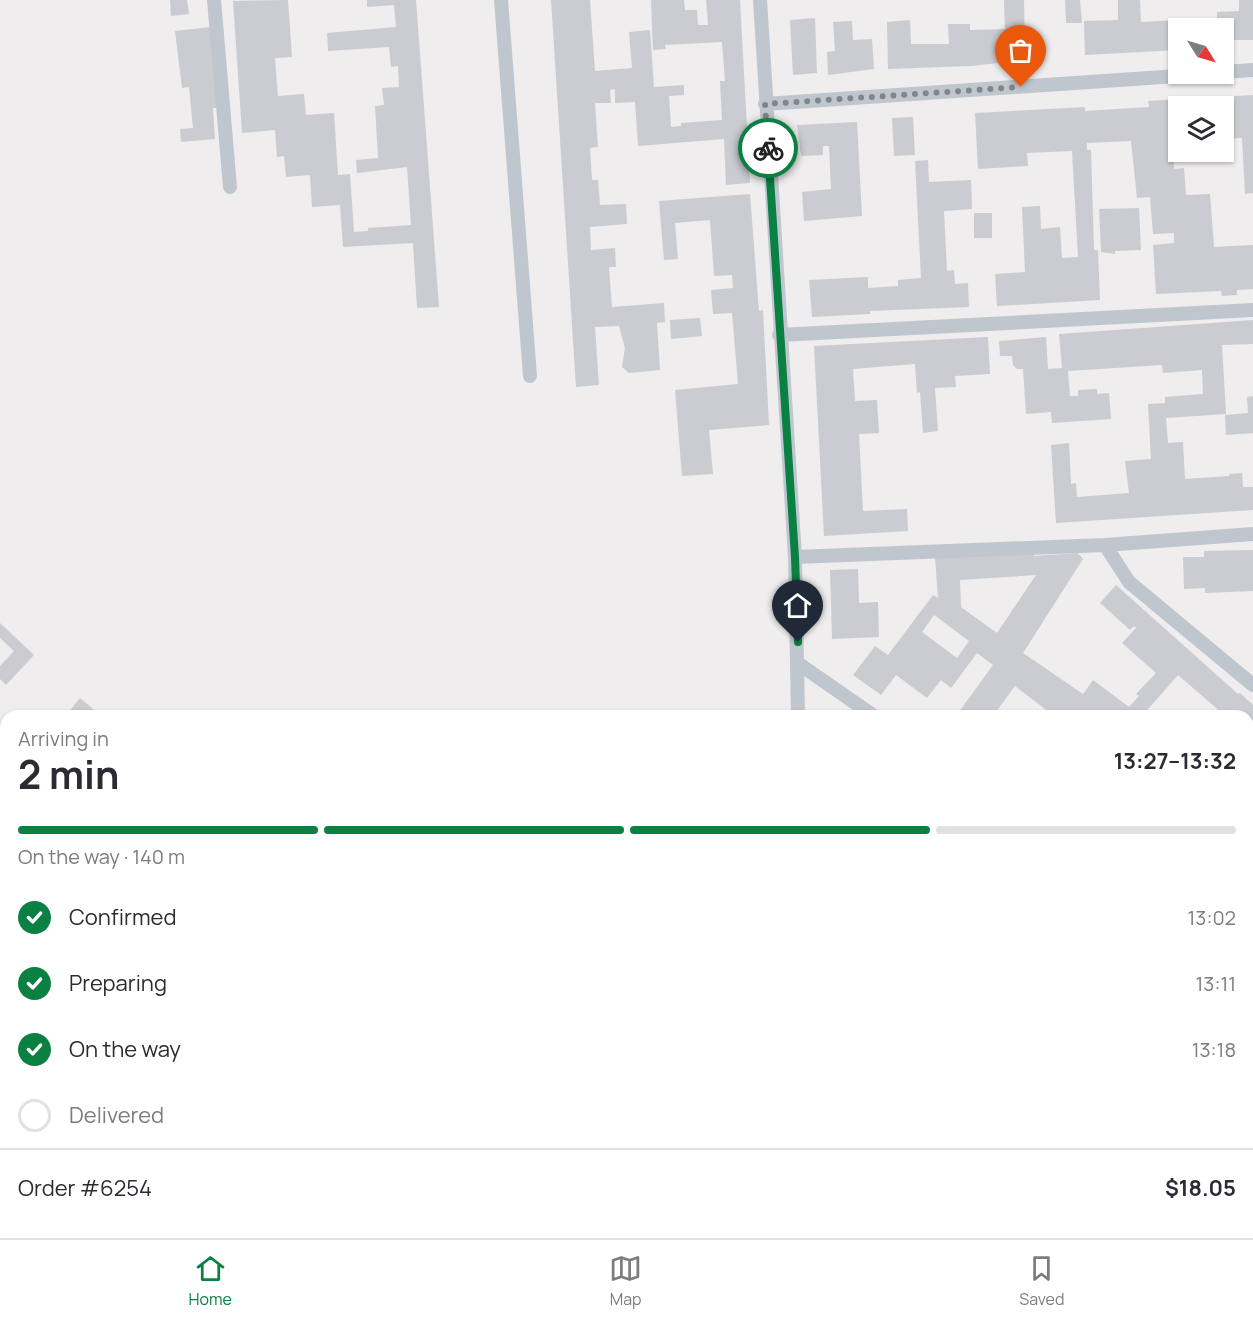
<!DOCTYPE html>
<meta charset="utf-8">
<style>
:root{--surface:#fff;--page:#f2f2f3;--text:#2b2b33;--muted:#7c7c81;--line:#e1e1e2;--accent:#0b8043}
body{margin:0;font-family:Manrope,sans-serif;background:var(--page);color:var(--text);height:100vh;display:flex;flex-direction:column;font-size:22px;white-space:nowrap}
*{box-sizing:border-box;margin:0}
p{font-size:20px;color:var(--muted)}
.icon{flex:none;width:33px;height:33px;fill:none;stroke:currentColor;stroke-width:2;stroke-linecap:round;stroke-linejoin:round}
.map{position:relative;flex:1;overflow:hidden}
.details{position:absolute;left:0px;top:710px;width:1254px;height:530px;display:flex;flex-direction:column;background:var(--surface);border-radius:18px 18px 0 0;box-shadow:0 2px 4px #0004}
.details>*{flex:none}
.needle{width:39px;rotate:127deg}
.fabs{position:absolute;left:1168px;top:18px;display:grid;gap:12px}
.fabs a{display:grid;place-items:center;width:66px;height:66px;border-radius:0px;background:var(--surface);box-shadow:0 2px 4px #0004;font-size:30px}
.pin{position:absolute;display:grid;place-items:center;width:51px;height:51px;color:#fff;margin:-62px -26px;border-radius:50% 50% 50% 0;rotate:-45deg;box-shadow:0 0 6px #0007}
.pin .icon{rotate:45deg}
.courier{position:absolute;display:grid;place-items:center;width:60px;height:60px;margin:-30px;border:4px solid #0b8043;border-radius:50%;background:#fff;color:#222;box-shadow:0 2px 8px #0007}
.head em{font-style:normal;font-weight:700}
.head div{display:flex;flex-direction:column-reverse}
.head{display:flex;align-items:center;justify-content:space-between;height:102px;padding:0 18px}
h1{font-size:39px;font-weight:700;line-height:45px}
.bar{display:grid;grid-template-columns:repeat(4,1fr);gap:9px 6px;align-content:center;height:72px;padding:0 18px}
.bar i{height:8px;border-radius:4px;background:var(--line)}
.bar .current{background:var(--accent)}
.bar p{grid-column:span 4}
.line{display:flex;align-items:center;gap:15px;padding:0 18px;border-top:2px solid var(--line)}
.line div{flex:1}
ol{padding:0 18px;list-style:none}
li{display:flex;align-items:center;gap:18px;height:66px}
li p{margin-inline-start:auto}
li .icon{padding:6px;border-radius:50%;background:var(--accent);color:#fff;stroke-width:4}
li:last-child{color:var(--muted)}
li i{width:33px;height:33px;border:3px solid var(--line);border-radius:50%}
.tab-bar{display:flex;justify-content:space-around;align-items:center;height:84px;border-top:2px solid var(--line);background:var(--surface);font-size:16px;color:var(--muted)}
.tab-bar a{display:grid;justify-items:center;gap:3px}
.tab-bar .current{color:var(--accent)}
.map>svg:first-child{display:block}
</style>
<div class="map">
<svg width="1253" height="1238" viewBox="0 0 1253 1238">
<rect width="100%" height="100%" fill="#efeded"/>
<!-- building -->
<path fill="#caccd1" fill-rule="evenodd" d="M170,0H187L189,14L171,16Z
M288,0L292,57L275,58L278,96L304,94L306,115L334,113L338,175L350,174L354,232L368,231V228L411,225L407,167L357,173L356,160L378,158L375,106L384,105L382,88L399,87L398,66L391,67L389,47L328,51L327,33L396,27L394,5L367,7V0H416L439,307L417,308L413,243L343,247L340,205L312,207L310,175L286,177L284,156L277,157L275,130L242,133L233,1Z
M551,0H590L595,71L632,68L629,32L650,30L654,87L684,85V95L669,96L671,127L681,126V123L722,120L720,81H725L722,42L665,45L666,49L653,50L651,0H684L685,10H697L698,25H708L706,0H740L750,183L726,185L724,139L638,146L635,102L615,103V89L610,90L611,103H595L598,147L590,148L592,180H598L600,205L626,204L627,224L590,227L591,250L615,248L616,267H609L612,307L664,303L665,322L657,323L660,370L629,373L622,367L625,348L619,326L595,327L599,385L576,387Z
M1004,0H1024L1025,60L971,66L888,69L887,22L910,20L911,44H949L948,24H970V30L1005,29Z
M1065,0H1080L1082,23H1066Z
M1118,0H1140L1141,22L1180,20L1179,50L1085,55L1084,21L1118,20Z
M1239,0H1253V40H1224V28H1217V12L1239,11Z
M815,18L817,73L793,75L790,20Z
M852,21L853,40L872,39L874,69L828,75L827,52L835,51L833,22Z
M211,27L218,108H213L215,139L181,142L180,129L193,128L189,87L182,88L175,31Z
M1253,95V193L1245,194L1242,138L1224,139V106H1179V141H1173L1174,169L1184,168L1186,195L1210,194L1214,247L1253,245V289L1237,290V295L1222,296L1221,291L1156,294L1153,245L1174,243V233L1153,234L1150,197L1137,198L1131,141L1087,143V150H1091L1094,250H1098L1100,300L997,306L995,274L1025,272L1022,207L1040,206L1041,229L1060,227L1062,258L1078,257L1072,151L1027,153L1028,166L978,169L975,113L1085,107V111L1149,107L1148,101Z
M913,117L915,155L894,156L892,118Z
M857,122L862,216L804,221L802,192L831,189L829,146H823V155L801,156L797,125Z
M928,160L929,182L971,180L972,209L944,211L947,271L954,270L955,284L968,283L969,307L870,311V314L812,317L809,280L868,277V288L898,286V280L921,278L915,161Z
M750,194L759,311L763,310L769,425L709,430L713,474L682,476L675,390L738,384L732,313L713,314L711,290L733,288L732,275L714,276L710,220L675,223L678,259L664,260L659,201Z
M1139,208L1141,250L1115,251V254L1101,252L1099,209Z
M974,213H992V238H974Z
M700,318L702,336L671,339L670,320Z
M1253,320V344L1222,345L1226,414L1166,418L1168,443L1183,442L1185,479L1229,476V474L1242,473L1243,487H1253V510L1056,523L1051,445L1069,443L1071,484L1076,483L1077,497L1129,493L1125,461L1151,459L1148,404L1165,403V397L1203,394L1202,370L1163,373L1162,365L1068,371L1070,396H1078V390L1097,389V394L1109,393L1111,419L1052,423L1051,412L1026,414L1023,369H1017L1013,365L1012,356H1000L999,341L1046,337L1048,369L1062,368L1059,334Z
M988,337L990,374L955,376L956,387L935,388L938,431L923,433L920,392L917,393L915,364L853,369L855,401L877,400L879,433L859,434L863,511L907,509L908,531L824,536L814,346Z
M1253,396V433L1226,435L1225,415L1248,413L1247,397Z
M1253,550V591L1205,593V588L1184,589L1183,557H1204V551Z
M1034,551V556L1078,553L1083,559L1023,653L1083,694L1093,680L1129,707L1139,696L1136,694L1156,673L1122,643L1136,628L1134,626L1130,630L1100,603L1116,585L1238,694L1240,693L1253,705V719L1248,724V716H1229L1224,711L1222,713L1178,675L1142,716H1054L1015,686L993,716H956L993,665L977,653L951,688L941,680L927,698L896,675L881,695L853,675L875,646L888,655L933,595L938,598L935,557ZM1036,575L997,633L961,607L960,580ZM934,615L969,641L957,658L922,632Z
M858,569L859,603L878,602L879,637L832,639L830,570Z
M0,623L34,655L6,685L0,679V666L14,651L0,638Z
M80,698L101,716H71L68,713Z
M3,789L6,822V944L0,945V790Z
M1248,803L1253,807V857L1248,863Z
M1253,998V1035L1248,1041V1004Z
M0,1029H6V1061H0Z
M0,1089H6V1233H18V1238H1Z
M118,1233H149V1238H118Z
M556,1233H587L588,1238H556Z"/>
<g fill="none" stroke-linecap="round" stroke-linejoin="round">
<!-- lane -->
<path stroke="#bfc6cd" stroke-width="14" d="M214,0L230,187
M501,0L530,376
M760,0L795,557L1105,545L1253,534
M1224,72L1253,70
M765,104L1207,74
M779,335L1253,310
M1105,545L1129,582L1253,685
M795,557L798,716
M799,664L874,716
M1248,1072L1253,1077
M852,1233V1238"/>
<!-- street -->
<path stroke="#bfc6cd" stroke-width="28" d="M0,777L6,784
M1248,961L1253,956
M31,1233V1238
M1113,1233L1114,1238
M906,1238L913,1233"/>
</g>
<g fill="none" stroke-linecap="round" stroke-linejoin="round">
<!-- done -->
<path stroke="#82868c" stroke-width="6" stroke-dasharray="0 10.8" d="M768,148L765,104L1021,87"/>
<!-- route -->
<path stroke="#0b8043" stroke-width="8" d="M768,148L795,557L798,642"/>
</g>
</svg>
<div class="fabs">
<a><svg class="needle" viewBox="-14 -14 28 28"><path d="M0-13l5 13h-10z" fill="#e53935"/><path d="M0 13l5-13h-10z" fill="#7c7c81"/></svg></a>
<a><svg class="icon" aria-label="layers" viewBox="0 0 24 24"><path d="M12 4l9 5-9 5-9-5zM3 14l9 5 9-5"/></svg></a>
</div>
<div class="pin" style="left:1021px;top:87px;background:#ea580c"><svg class="icon" aria-label="bag" viewBox="0 0 24 24"><path d="M5 8h14l-1 12H6zM9 8a3 3 0 0 1 6 0"/></svg></div>
<div class="pin" style="left:798px;top:642px;background:#1f2937"><svg class="icon" aria-label="home" viewBox="0 0 24 24"><path d="M3 11l9-7 9 7M6 9v11h12V9"/></svg></div>
<div class="courier" style="left:768px;top:148px"><svg class="icon" aria-label="bike" viewBox="0 0 24 24"><circle cx="6" cy="16" r="4"/><circle cx="18" cy="16" r="4"/><path d="M6 16l4-8h5l3 8M10 8l3 8H6M13 5h3"/></svg></div>
<section class="details">
<div class="head"><div><h1>2 min</h1><p>Arriving in</p></div><em>13:27–13:32</em></div>
<div class="bar"><i class="current"></i><i class="current"></i><i class="current"></i><i></i><p>On the way · 140 m</p></div>
<ol>
<li><svg class="icon" aria-label="check" viewBox="0 0 24 24"><path d="M5 12l5 5 9-10"/></svg>Confirmed<p>13:02</p></li>
<li><svg class="icon" aria-label="check" viewBox="0 0 24 24"><path d="M5 12l5 5 9-10"/></svg>Preparing<p>13:11</p></li>
<li><svg class="icon" aria-label="check" viewBox="0 0 24 24"><path d="M5 12l5 5 9-10"/></svg>On the way<p>13:18</p></li>
<li><i></i>Delivered</li>
</ol>
<div class="line" style="height:78px"><div>Order #6254</div><b>$18.05</b></div>
</section>
</div>
<nav class="tab-bar">
<a class="current"><svg class="icon" aria-label="home" viewBox="0 0 24 24"><path d="M3 11l9-7 9 7M6 9v11h12V9"/></svg>Home</a>
<a><svg class="icon" aria-label="map" viewBox="0 0 24 24"><path d="M3 6l6-2 6 2 6-2v14l-6 2-6-2-6 2zM9 4v14M15 6v14"/></svg>Map</a>
<a><svg class="icon" aria-label="saved" viewBox="0 0 24 24"><path d="M7 4h10v16l-5-4-5 4z"/></svg>Saved</a>
</nav>
